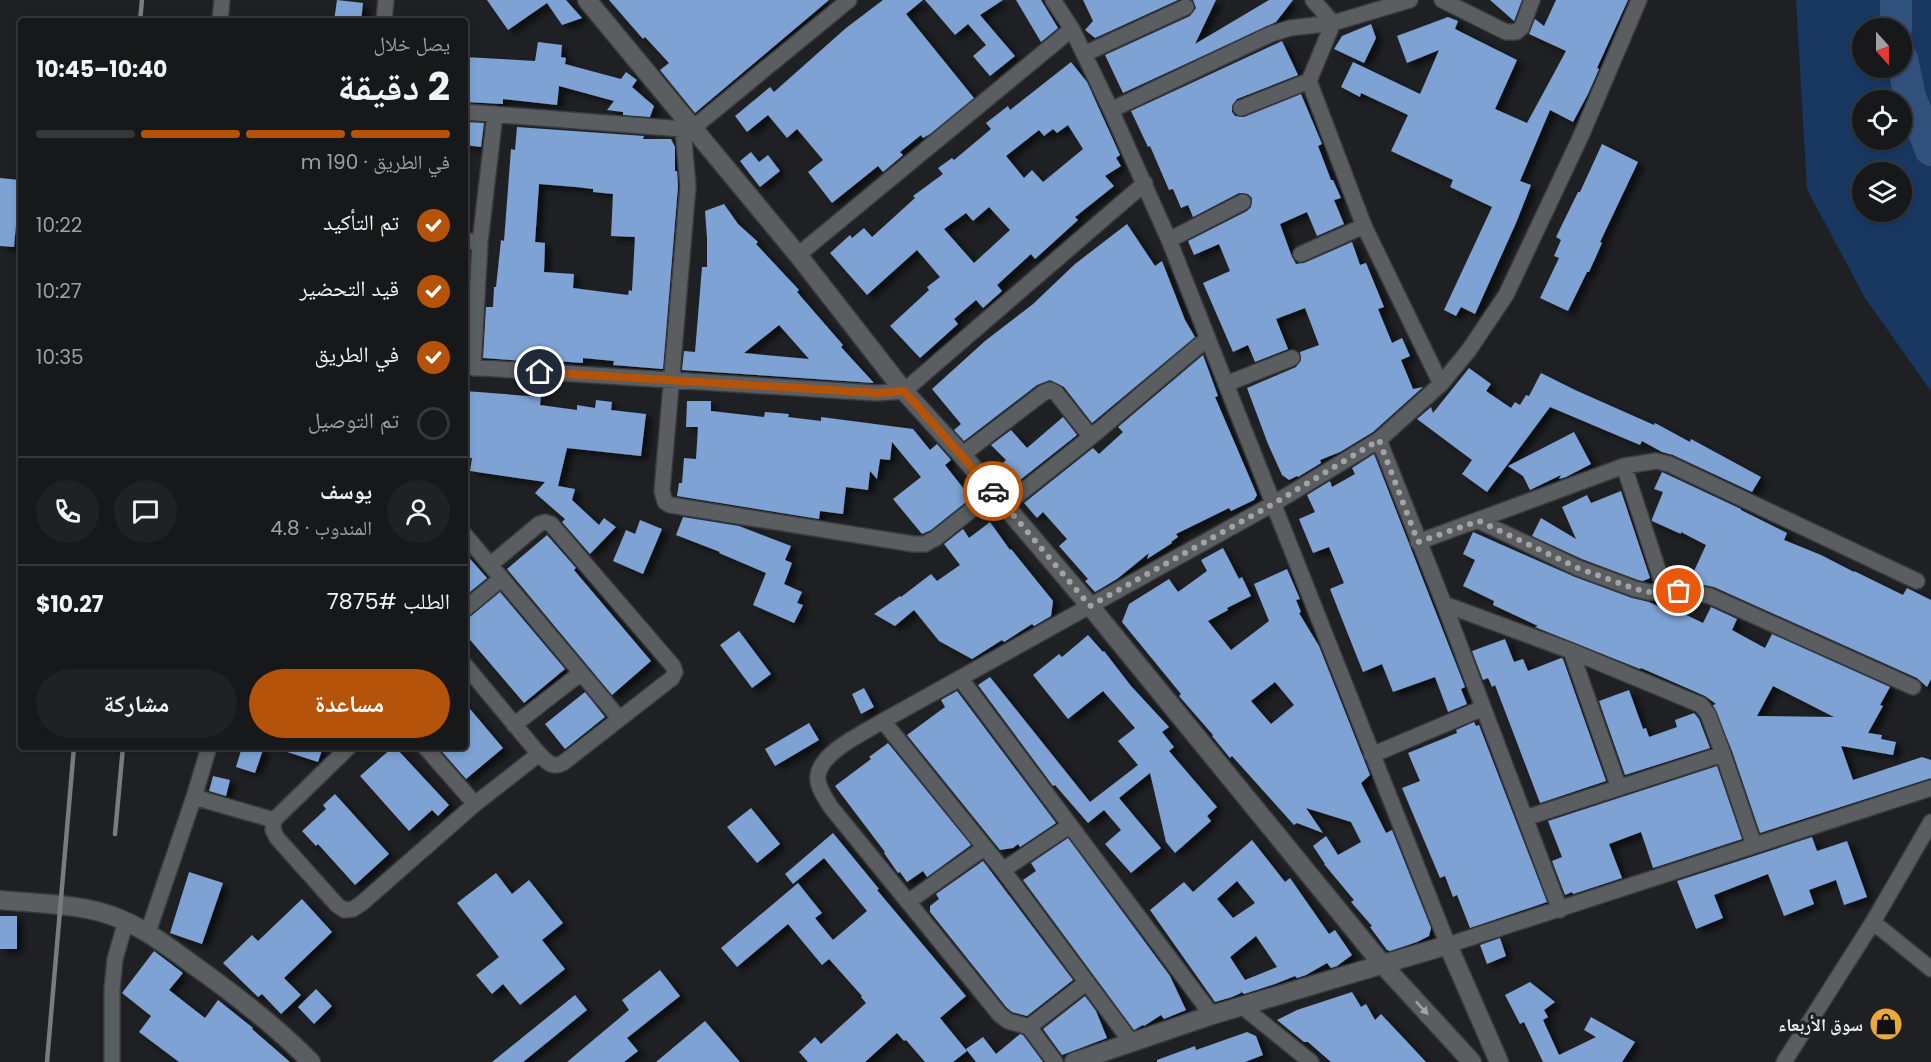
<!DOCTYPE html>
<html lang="ar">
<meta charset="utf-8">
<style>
:root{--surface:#16181a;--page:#1f2123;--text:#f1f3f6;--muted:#9ea0a2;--line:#353739;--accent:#b45309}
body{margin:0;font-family:Poppins,"Noto Naskh Arabic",sans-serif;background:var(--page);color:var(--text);direction:rtl;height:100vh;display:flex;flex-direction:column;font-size:22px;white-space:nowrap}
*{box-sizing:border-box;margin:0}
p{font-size:20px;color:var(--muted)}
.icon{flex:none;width:33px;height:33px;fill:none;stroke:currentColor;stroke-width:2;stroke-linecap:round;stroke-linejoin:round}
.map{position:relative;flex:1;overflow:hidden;direction:ltr}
.drawer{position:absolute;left:18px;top:18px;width:450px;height:732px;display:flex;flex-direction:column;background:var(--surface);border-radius:6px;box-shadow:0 3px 9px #0003,0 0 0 2px var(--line);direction:rtl}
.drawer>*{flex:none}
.needle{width:39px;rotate:159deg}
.buttons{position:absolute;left:1852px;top:18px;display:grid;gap:12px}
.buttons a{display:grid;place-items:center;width:60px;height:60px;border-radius:50%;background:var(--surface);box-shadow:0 3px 9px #0003,0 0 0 2px var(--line);font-size:30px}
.pin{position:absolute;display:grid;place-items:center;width:51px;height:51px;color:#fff;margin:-26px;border:3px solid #fff;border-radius:50%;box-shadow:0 2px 6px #0007}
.courier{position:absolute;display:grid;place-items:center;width:60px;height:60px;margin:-30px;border:4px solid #b45309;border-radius:50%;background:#fff;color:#222;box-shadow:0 2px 8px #0007}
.overview em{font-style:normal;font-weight:700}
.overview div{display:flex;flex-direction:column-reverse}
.overview{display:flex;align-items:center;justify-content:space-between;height:102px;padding:0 18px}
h1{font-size:39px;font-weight:700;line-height:45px}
.bar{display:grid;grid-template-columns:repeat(4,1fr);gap:9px 6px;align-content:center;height:72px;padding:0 18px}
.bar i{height:8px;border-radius:4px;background:var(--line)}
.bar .current{background:var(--accent)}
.bar p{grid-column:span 4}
.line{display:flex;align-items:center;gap:15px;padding:0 18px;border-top:2px solid var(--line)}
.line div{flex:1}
.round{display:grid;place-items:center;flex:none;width:63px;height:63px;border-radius:32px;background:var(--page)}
ol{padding:0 18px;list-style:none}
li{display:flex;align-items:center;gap:18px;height:66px}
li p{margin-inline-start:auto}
li .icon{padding:6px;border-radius:50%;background:var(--accent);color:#fff;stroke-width:4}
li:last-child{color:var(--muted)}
li i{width:33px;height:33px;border:3px solid var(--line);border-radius:50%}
.button{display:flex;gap:12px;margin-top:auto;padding:12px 18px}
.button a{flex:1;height:69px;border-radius:36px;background:var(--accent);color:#fff;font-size:24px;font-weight:700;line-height:69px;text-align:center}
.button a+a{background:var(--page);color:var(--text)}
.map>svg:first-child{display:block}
</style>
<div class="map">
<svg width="1931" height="1062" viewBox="0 0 1931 1062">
<defs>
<filter id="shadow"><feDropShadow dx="6" dy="4" stdDeviation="3" flood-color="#0009"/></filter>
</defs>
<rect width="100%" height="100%" fill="#1e2023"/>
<!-- green -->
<path fill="#193861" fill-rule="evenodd" d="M1796,0H1931V391L1865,298L1807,189ZM1863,28H1902V68H1863ZM1863,100H1902V140H1863ZM1863,172H1902V212H1863Z"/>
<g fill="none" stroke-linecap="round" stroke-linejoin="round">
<!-- river -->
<path stroke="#32527e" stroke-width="32" d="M1896,28V0
M1902,59L1910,97L1931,150"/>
</g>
<!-- building -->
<path fill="#7da2d3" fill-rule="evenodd" filter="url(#shadow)" d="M337,0L363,3L361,21H334Z
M487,0H566L582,18L562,25L547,3L508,30Z
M609,0H829L695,113L660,70L669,63L645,37L643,39Z
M883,0H923L906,14L974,98L930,134L923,138L921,135L900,152L903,155L883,172L878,166L832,203L808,172L823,160L797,129L787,138L768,115L747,132L735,116L770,87L774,92L846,28Z
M925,0H1003L980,15L1015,56L990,76L973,56L986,45L968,24L955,35Z
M1016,0H1041L1058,28L1041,42Z
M1083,0H1178L1095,38L1085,30L1093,21Z
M1193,0H1216L1195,44L1269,0H1293L1276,22L1123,93L1105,55L1190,16L1196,8Z
M1490,0H1522L1514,21Z
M1556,0H1628L1597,68L1599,69L1588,94L1573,122L1550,110L1520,181L1531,185L1516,223L1475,314L1461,307L1456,316L1444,310L1492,207L1450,187L1453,180L1391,151L1408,115L1361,93L1360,97L1341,87L1353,62L1420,94L1439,50L1407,63L1397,36L1448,17L1458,21L1455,29L1517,60L1495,109L1527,123L1566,51L1529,34L1535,19L1544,26Z
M1371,24L1376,38L1364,63L1334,49L1342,36Z
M1282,41L1298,75L1237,99L1232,106V112L1235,116L1244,117L1301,94L1322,144L1318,146L1331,180H1333L1341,198L1334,200L1344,224L1317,236L1307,212L1280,224L1292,257L1296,264L1304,263L1352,242L1360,265L1366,263L1384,307L1378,309L1392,343L1402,338L1410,356L1401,360L1413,389L1423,387L1373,432L1340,452L1320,460L1321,463L1298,477L1297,476L1289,480L1282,475L1268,444L1247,388L1296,367L1301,360L1300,352L1319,345L1305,308L1276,319L1288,349L1255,362L1248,345L1233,352L1203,283L1230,271L1219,244L1194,255L1188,241L1247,211L1251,207L1252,198L1248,194L1239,193L1193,217L1188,205L1181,208L1173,189L1169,190L1150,146L1148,147L1131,111Z
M538,42L562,45L561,57L566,58L565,64L621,79L626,72L637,80L632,87L654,106L650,117L623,115V112L607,110L614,101L559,86L557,105L503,99V104L465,102V57L535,61Z
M1071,62L1087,82L1120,155L1116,158L1121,166L1105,176L1114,186L1075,217L1078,220L1035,259L1031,254L997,285L1002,291L983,308L976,300L954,319L958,324L920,358L890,326L929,290L927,287L940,277L917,250L867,295L830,253L850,235L852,238L864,228L872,237L915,198L913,196L943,174L938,168L952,158L954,160L991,129L986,123L1008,106L1010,110ZM1068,125L1083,149L1043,182L1032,170L1024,178L1006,156L1039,130L1044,136L1053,129L1057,133ZM989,207L1010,230L974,263L944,229L966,213L973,221Z
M465,122L484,123L481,147L465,145Z
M517,127L644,136L643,139H671L675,147V171H677L678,186L663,369L613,365L614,361L583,358V363L555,361L556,359L525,357V361L483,358L486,307H493L494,287H496L501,240L504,241L511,149L515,150ZM539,184L576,187L593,189V192L613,194L611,236L635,237L632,291L629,290L628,295L573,288L574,274L544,272L545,243L535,242Z
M1602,144L1638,162L1600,242L1602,243L1589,272H1587L1568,311L1540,298L1559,258L1554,256L1561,240L1556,237L1578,192H1580Z
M751,152L759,162L768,155L780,171L760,187L740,161Z
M0,178L20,180L14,247L0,246Z
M724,204L738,224L758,242L756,244L799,290L797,292L843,345L841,347L874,383L682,370L684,351L695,352L702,267H707V238L705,211ZM779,325L809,359L744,353Z
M1127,224L1155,266L1162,261L1185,320L1195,337L1092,423L1064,387L1050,380L1037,385L964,441L954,430L961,424L932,389L985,341L1033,304L1075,264Z
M1203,355L1218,396L1215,397L1257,495L1254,500L1231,511L1229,508L1176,534L1178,537L1171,542L1172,543L1147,559L1149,553L1117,579L1095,592L1085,581L1088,579L1059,546L1067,539L1043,512L1037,518L1024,503L1093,448L1099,454L1123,432L1118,427Z
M1469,368L1491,384L1486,391L1511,408L1515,402L1520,405L1526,395L1529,396L1541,373L1575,390L1654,425L1655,423L1690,442L1691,439L1761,477L1752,492L1673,455L1662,452L1642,441L1640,445L1550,407L1487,492L1462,474L1472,460L1417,419L1431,407L1433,413Z
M465,391L541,397L540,405L577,410V405L595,408L596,400L612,402L611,410L646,414L641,456L567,448L558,486L575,489L572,500L599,525L604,518L616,527L590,554L562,522L565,519L535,493L545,482L470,471L472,458H465Z
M687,401H711V411L764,417L765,412L789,414L788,417L821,421V417L913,429L930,450L937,444L951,460L945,465L971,498L931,530L922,534L893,499L921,477L892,442L890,460L880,459L877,479L870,471L868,490L846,487L843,514L820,511L819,519L677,496L679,483H682L684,458L696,459L698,427H686Z
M1063,417L1077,435L1010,488L1005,482L1013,476L1002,464L1006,460L991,445L1011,430L1027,448Z
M1574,432L1591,464L1566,477L1559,479L1561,475L1530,490L1523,476L1508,466Z
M1374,454L1465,687L1461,689L1467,704L1448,712L1435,677L1393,692L1382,664L1363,672L1330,589L1344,583L1329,547L1313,553L1299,519L1315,512L1307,495L1330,481L1332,487L1355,474L1352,468Z
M1662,472L1741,509V510L1787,533L1784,540L1821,555L1854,572V571L1903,595L1907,588L1931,600V679L1927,687L1917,678L1714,587L1689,582L1706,545L1681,532V534L1652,521V519L1663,492L1654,489Z
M1621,491L1650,578L1643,581L1638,580L1582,559L1532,536L1541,518L1576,539L1562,507L1587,495L1591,503Z
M683,517L739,526L791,546L785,560L792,563L784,584L802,592L797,603L803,605L794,623L753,605L766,573L719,553L720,552L676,535Z
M640,520L662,529L643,574L613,561L626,530L635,534Z
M990,522L1010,550L1011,549L1053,601L1051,616L1034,626L1032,624L1004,642L1002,640L972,659L939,641L914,610L895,626L874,614L900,596L901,597L931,574L937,581L960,565L944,544L963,529L969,538Z
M1473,532L1575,577L1632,598L1649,602L1674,614L1676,610L1703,623L1711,607L1737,619L1732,630L1765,648L1772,634L1890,687L1880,705L1883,706L1868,733L1882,735L1881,739L1896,742L1893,755L1841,746L1853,780L1922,757L1931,760V778L1760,833L1732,751L1713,705L1716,704L1705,696L1641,668L1640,669L1535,627L1538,626L1493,605L1494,601L1463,586L1475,560L1463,554ZM1773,686L1834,717L1757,716Z
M547,535L576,568L574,570L651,661L612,695L507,569Z
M1223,548L1239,579L1242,577L1251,596L1227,608L1228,610L1208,621L1231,650L1269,621L1254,584L1287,569L1300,599L1296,600L1301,612L1299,613L1319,646L1370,775L1361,783L1386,833L1392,830L1431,928L1429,936L1417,942L1390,951L1387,950L1370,927L1372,926L1351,902L1354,900L1324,864H1325L1313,846L1326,836L1338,855L1361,842L1351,822L1306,808L1323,833L1297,823L1294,825L1232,756L1230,758L1212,736L1213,735L1179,696L1181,694L1122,622L1129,604L1169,579L1178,592L1207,571L1201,560ZM1275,682L1294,705L1271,724L1251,701Z
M465,553L487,578L465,596Z
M500,592L565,669L524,703L465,634V619L471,616Z
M739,631L771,674L752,688L720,645Z
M1088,635L1103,652L1104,651L1131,686L1169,727L1162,732L1174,747L1169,751L1217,807L1207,816L1211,821L1175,853L1166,842L1150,773L1119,798L1161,848L1131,873L1105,844L1121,830L1104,810L1088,823L1055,785L1053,786L978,685L990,677L1090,802L1138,765L1118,741L1135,728L1103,691L1068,719L1033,675L1059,654L1062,657Z
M1505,639L1514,662L1523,659L1528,671L1561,658L1563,659L1606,781L1540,803L1495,685L1492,687L1488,678L1483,680L1472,651Z
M864,688L874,707L861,714L852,694Z
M1629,690L1643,729L1646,728L1649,737L1677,727L1675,720L1694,713L1699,719L1710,748L1625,775L1599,701Z
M957,691L1056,823L1020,847L1018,844L1013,848L1000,850L907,735L945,707L941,700Z
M585,692L605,717L565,749L545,724Z
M465,703L503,748L466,779L438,747H465Z
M1474,722L1476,726L1479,725L1547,902L1470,928L1457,895L1453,897L1445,876L1440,878L1402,788L1420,781L1408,753L1457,733L1456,730Z
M809,723L819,740L775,766L765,749Z
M888,743L971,845L927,877L923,871L907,882L900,872L898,873L884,853L885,852L835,786L871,759L869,757Z
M242,747H264L255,773L236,767Z
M281,747H323L318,762L281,750Z
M393,747H395L449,805L438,816L432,810L409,831L360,776Z
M1717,766L1742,839L1653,868L1641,832L1609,844L1622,878L1573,894L1572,892L1565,895L1552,861L1562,857L1548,821Z
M213,776L230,780L226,796L209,791Z
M335,794L389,854L355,885L318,844L316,846L302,831L326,809L323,805Z
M751,808L780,844L757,863L727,827Z
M833,833L879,889L877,890L966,996L940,1018L967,1051L953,1062H925L906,1040L904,1041L897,1033L865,1062H808L799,1052L815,1037L821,1044L866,1003L861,997L862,996L829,959L822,965L788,924L737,967L721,948L798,883L822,913L815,918L833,940L867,911L824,858L793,884L785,874Z
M1812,837L1817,851L1847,841L1867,897L1844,905L1836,880L1809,890L1814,904L1784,916L1768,874L1714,895L1723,918L1696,929L1677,881Z
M1068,838L1170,976L1186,1010L1164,1019L1161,1015L1144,1026L1143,1025L1134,1030L1023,880L1036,871L1031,863Z
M1252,840L1285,882L1290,878L1329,934L1335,930L1352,955L1337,966L1331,968L1327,963L1306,975L1297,978L1295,976L1275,984L1244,994L1240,991L1241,993L1232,997L1215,1002L1150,910L1184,882L1193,892ZM1237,881L1255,903L1233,918L1217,899ZM1256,936L1277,967L1245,980L1230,957Z
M983,861L1073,980L1027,1016L1012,1012L1007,1008L930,912V906L939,899L936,894Z
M189,872L223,883L202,944L170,933Z
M496,873L512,894L529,880L563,923L542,940L565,969L520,1005L503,984L492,994L476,975L499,957L457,903Z
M302,899L332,932L284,978L301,995L281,1014L262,994L258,997L223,963L252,935L258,941Z
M0,916H17V949H0Z
M1500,938L1506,956L1487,964L1480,945Z
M154,951L183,973L169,990L205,1018L218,1000L253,1028L252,1029L290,1062H179L139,1032L151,1016L122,993Z
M660,970L680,996L627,1038L638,1051L624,1062H567L629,1010L622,1000Z
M1530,982L1555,1002L1544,1010L1548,1017L1543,1020L1559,1055L1596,1037L1584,1030L1591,1017L1635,1042L1622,1062H1543L1524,1022L1520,1024L1505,995Z
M316,989L332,1006L314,1024L298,1007Z
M1352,992L1361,1007L1366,1004L1375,1020L1381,1014L1426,1062H1331L1308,1042H1304L1277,1020L1297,1010Z
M575,995L587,1010L523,1062H492Z
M1085,996L1096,1011L1107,1038L1062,1055L1043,1029Z
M705,1021L740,1062H656Z
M1247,1032L1256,1036L1263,1055L1245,1062H1157V1060L1195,1046L1196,1050Z
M1020,1034L1023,1035L1043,1062H976L966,1049L983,1037L996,1054Z"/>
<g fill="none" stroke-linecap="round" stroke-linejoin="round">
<defs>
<path id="minor" d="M1053,0L1072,29L1111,110L1169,240L1448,945L1931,788
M1313,0L1333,23
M1442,0L1506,32H1516L1522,27L1532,0
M220,21L222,0
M384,21L386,0
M1333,23L1309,81L1364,226L1441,384
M1084,54L1186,7
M1241,108L1309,81
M1111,110L1271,34L1290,28L1333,23L1410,0
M465,112L683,129L693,128L849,0
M683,129L688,186L662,491L665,502L670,505L913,544H925L936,538L994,492
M1169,240L1243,202
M465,241L480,242
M1301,254L1364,226
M798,255L1072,29
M465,367L877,393L904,391L1145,183
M473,368L480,242L495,114
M1226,384L1292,358
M1379,440L1444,604L1560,910
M962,455L1043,393L1050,390L1056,393L1091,437
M1624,466L1665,591
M1004,506L1091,437L1208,338
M1479,521L1578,568L1635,589L1649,592H1692L1710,596L1913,687
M465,535L619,718
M1418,542L1624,466L1656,461L1669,464L1917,581
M1444,604L1571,651L1701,705L1708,714L1723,754L1754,845
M465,609L501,579
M1571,651L1619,788
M465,665L539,754C547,761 551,769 563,763L672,678L675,672L673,666L551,524L545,522L539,524L490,565
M960,678L1212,1015
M883,721L1003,870L1132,1043
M514,725L581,673
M349,747L274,820L273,830L277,838L337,905L344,910L353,909L362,903L475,804L539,754
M425,747L475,804
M1372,755L1483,708
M194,797L274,820
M1525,818L1723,754
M1003,870L1069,826
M908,902L984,848
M1873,922L1931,969
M148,932L194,797L209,747
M1243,1007L1311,1062
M1029,1027L1087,982
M112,1062V989L115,959L126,921
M1055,1062L1029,1027L1008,1021L1000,1015L830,806C825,797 816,786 818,775C822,751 864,733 883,721L1273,504L1379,440L1441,384L1469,350L1506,295L1581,136L1639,0
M1784,1062L1873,922L1931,822"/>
<path id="tertiary" d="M587,0L798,255L904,391L962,455L1090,606L1383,965L1472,1062
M0,900C31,903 71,904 100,912C138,922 167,946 199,969C238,997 277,1027 311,1062
M1074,1062L1212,1015L1448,945L1499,1062"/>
</defs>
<!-- minor casing -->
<use href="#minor" stroke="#393b3e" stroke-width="18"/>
<!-- tertiary casing -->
<use href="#tertiary" stroke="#393b3e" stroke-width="21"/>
<!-- minor -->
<use href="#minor" stroke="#5b5e61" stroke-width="15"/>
<!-- tertiary -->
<use href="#tertiary" stroke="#5b5e61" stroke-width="18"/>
<!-- rail -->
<path stroke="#797b7e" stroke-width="4.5" d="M140,21L142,0
M115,834L123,747
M47,1062L74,747"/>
</g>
<!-- one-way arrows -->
<defs><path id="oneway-solid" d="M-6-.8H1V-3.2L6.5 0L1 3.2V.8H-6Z" transform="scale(1.5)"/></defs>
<use fill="#a2a4a6" href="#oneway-solid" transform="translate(1422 1008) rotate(47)"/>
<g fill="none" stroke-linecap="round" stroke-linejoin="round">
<!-- done -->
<path stroke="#a1a3a6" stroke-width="6" stroke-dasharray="0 10.8" d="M993,491L1090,606L1273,504L1379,440L1418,542L1479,521L1578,568L1635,589L1649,592L1679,591"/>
<!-- route -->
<path stroke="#b45309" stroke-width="8" d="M540,372L877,393L904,391L993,491"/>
</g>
<!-- icons -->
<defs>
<symbol id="shop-disc" viewBox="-11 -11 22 22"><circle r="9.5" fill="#eba93a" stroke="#1e2023"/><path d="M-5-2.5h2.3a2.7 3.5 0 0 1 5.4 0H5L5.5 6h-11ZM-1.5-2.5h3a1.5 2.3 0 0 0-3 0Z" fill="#111"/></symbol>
</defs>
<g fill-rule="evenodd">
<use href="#shop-disc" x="1867" y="1005" width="38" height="38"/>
</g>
<g text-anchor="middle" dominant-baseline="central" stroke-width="6" stroke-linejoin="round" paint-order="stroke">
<!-- poi labels -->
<g font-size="18" font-weight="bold" fill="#e8e9ec" stroke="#1e2023" text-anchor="end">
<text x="1863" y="1024">سوق الأربعاء</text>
</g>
</g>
</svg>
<div class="buttons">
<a><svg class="needle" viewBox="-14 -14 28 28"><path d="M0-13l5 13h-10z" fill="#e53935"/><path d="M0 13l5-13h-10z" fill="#9ea0a2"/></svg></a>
<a><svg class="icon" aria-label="locate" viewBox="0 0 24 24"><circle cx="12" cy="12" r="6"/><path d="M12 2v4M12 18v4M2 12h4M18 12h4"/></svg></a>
<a><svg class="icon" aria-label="layers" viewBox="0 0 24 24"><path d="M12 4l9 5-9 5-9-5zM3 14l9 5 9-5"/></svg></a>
</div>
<div class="pin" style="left:1679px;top:591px;background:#ea580c"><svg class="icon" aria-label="bag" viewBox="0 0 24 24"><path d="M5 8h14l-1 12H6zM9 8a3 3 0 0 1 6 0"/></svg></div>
<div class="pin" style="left:540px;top:372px;background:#1f2937"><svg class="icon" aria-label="home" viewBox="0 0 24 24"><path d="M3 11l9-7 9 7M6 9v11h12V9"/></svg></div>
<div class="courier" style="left:993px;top:491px"><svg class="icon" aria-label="car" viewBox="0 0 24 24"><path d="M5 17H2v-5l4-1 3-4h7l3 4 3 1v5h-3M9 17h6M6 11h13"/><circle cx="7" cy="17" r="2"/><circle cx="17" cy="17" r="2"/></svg></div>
<section class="drawer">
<div class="overview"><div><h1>2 دقيقة</h1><p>يصل خلال</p></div><em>10:40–10:45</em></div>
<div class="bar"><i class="current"></i><i class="current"></i><i class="current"></i><i></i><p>في الطريق · 190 m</p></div>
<ol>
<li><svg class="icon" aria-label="check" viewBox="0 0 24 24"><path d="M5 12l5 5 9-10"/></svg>تم التأكيد<p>10:22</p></li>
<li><svg class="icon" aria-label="check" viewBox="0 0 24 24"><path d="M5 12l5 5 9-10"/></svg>قيد التحضير<p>10:27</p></li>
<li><svg class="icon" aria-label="check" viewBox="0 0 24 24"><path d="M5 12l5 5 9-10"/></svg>في الطريق<p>10:35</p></li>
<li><i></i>تم التوصيل</li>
</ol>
<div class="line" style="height:108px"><a class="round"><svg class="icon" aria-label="person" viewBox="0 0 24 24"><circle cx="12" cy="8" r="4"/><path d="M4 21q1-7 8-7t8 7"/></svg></a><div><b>يوسف</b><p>المندوب · 4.8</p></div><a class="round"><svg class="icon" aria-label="chat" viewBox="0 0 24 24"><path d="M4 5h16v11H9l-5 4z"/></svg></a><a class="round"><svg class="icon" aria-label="phone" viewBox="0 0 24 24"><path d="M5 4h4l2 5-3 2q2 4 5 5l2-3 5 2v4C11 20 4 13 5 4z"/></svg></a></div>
<div class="line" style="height:78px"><div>الطلب #7875</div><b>$10.27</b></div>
<div class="button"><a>مساعدة</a><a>مشاركة</a></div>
</section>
</div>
